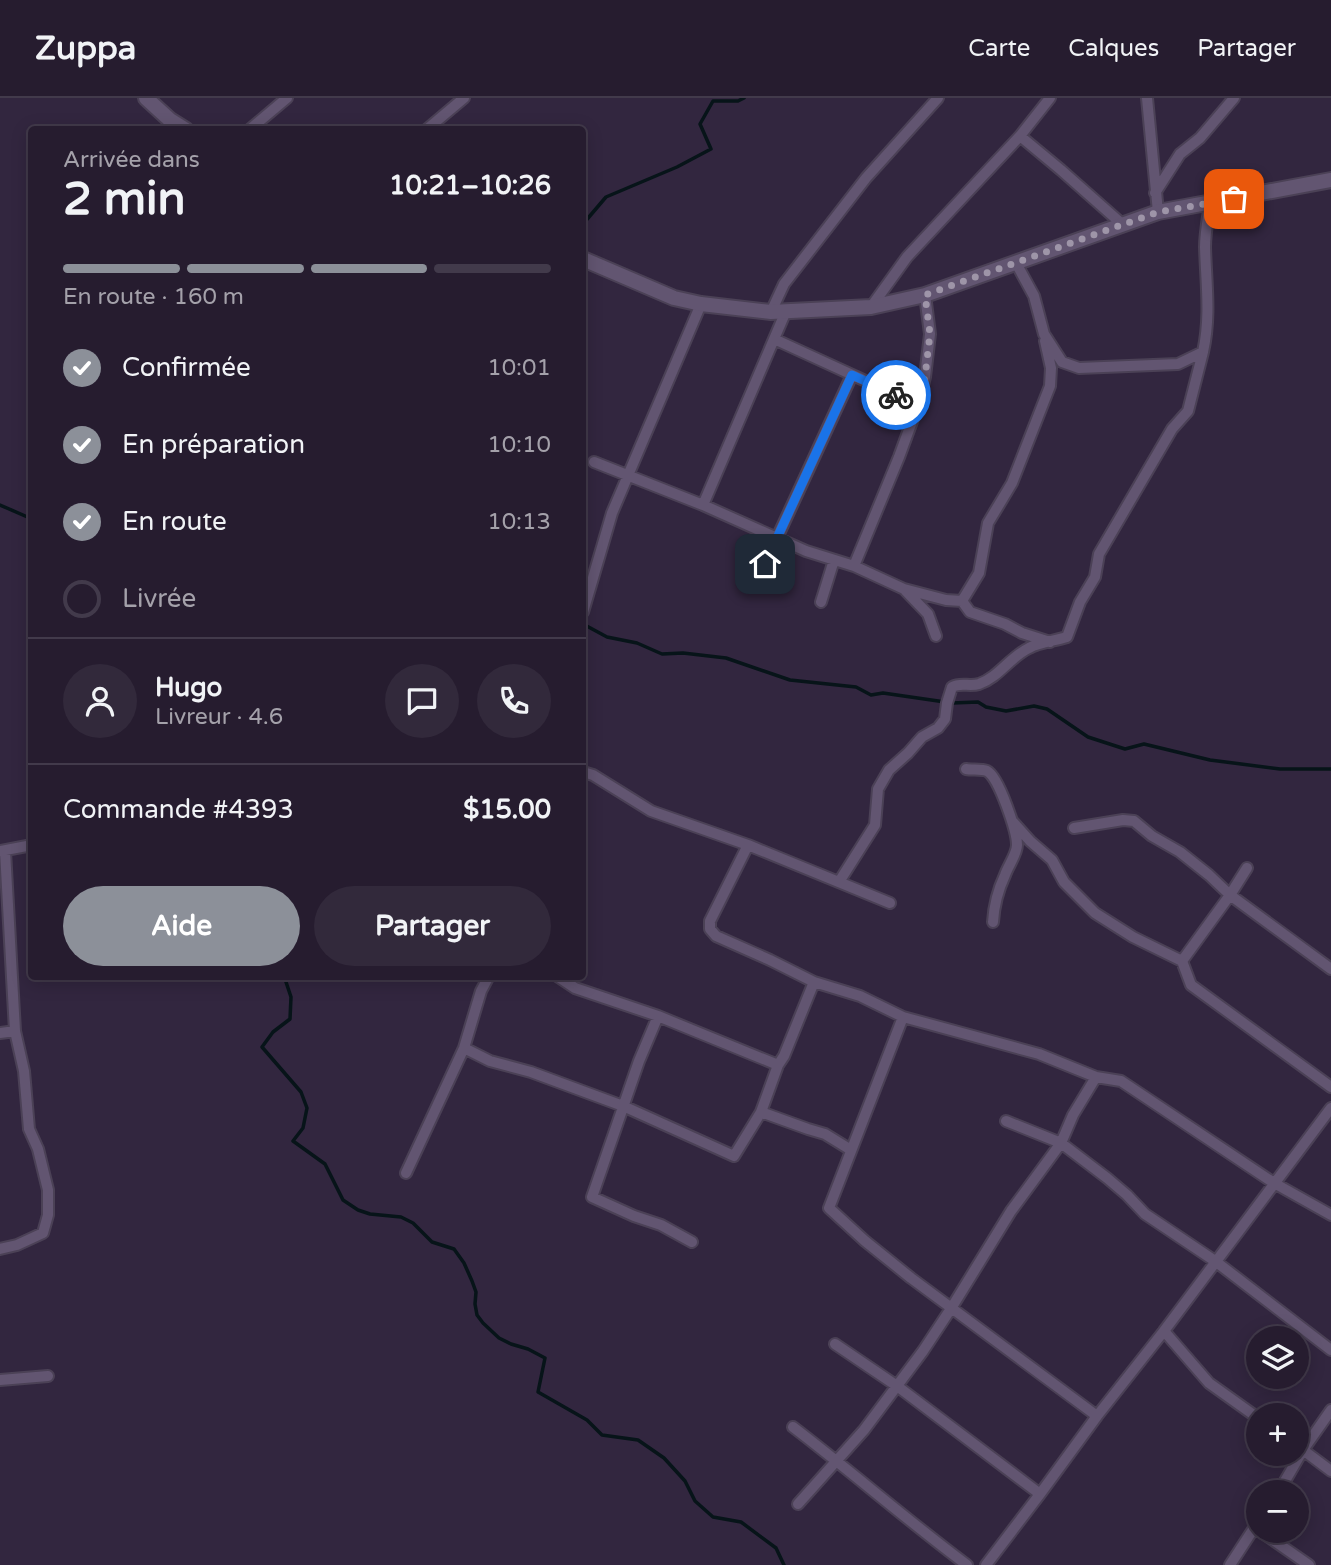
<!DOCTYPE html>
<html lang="fr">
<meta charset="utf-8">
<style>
:root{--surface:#261c2f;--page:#32293b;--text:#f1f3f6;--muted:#a4a1aa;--line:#423a4b;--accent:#8c9099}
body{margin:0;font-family:"Varela Round",sans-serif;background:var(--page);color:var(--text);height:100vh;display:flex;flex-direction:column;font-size:26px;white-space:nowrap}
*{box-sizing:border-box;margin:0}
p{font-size:23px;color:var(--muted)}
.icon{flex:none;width:38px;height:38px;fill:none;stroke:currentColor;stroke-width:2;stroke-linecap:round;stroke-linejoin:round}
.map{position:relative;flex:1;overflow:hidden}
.drawer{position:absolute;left:28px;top:28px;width:558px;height:854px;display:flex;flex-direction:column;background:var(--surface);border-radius:7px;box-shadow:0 4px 18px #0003,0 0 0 2px var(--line)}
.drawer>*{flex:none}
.fabs{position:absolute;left:1246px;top:1228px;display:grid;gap:14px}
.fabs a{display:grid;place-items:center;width:63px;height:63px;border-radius:50%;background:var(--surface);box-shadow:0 4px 18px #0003,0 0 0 2px var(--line);font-size:35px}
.pin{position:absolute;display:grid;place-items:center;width:60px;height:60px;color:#fff;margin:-30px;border-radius:14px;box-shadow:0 4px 10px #0006}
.courier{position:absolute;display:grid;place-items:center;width:70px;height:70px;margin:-35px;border:5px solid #1a73e8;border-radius:50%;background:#fff;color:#222;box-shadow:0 2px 9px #0007}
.summary em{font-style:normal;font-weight:700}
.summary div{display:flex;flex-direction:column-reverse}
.summary{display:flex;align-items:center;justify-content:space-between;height:119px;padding:0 35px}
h1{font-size:46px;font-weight:700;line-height:52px}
.bar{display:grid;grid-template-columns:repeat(4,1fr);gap:10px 7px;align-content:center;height:84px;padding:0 35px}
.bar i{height:9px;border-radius:5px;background:var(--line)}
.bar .selected{background:var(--accent)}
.bar p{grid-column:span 4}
.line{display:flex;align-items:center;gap:18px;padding:0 35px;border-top:2px solid var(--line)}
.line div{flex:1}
.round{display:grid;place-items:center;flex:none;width:74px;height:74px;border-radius:37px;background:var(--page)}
ol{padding:0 35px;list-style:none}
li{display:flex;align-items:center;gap:21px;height:77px}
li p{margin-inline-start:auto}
li .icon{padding:7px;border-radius:50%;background:var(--accent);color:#fff;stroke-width:4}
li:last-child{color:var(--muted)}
li i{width:38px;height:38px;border:4px solid var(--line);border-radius:50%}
.primary-button{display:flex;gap:14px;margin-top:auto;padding:14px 35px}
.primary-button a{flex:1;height:80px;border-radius:42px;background:var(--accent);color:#fff;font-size:28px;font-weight:700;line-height:80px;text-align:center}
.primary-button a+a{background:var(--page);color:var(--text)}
header{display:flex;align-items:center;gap:42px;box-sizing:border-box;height:98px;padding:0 35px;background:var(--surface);border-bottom:2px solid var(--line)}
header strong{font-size:33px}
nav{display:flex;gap:38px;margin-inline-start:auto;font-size:24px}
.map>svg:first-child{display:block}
</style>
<header>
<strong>Zuppa</strong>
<nav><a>Carte</a><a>Calques</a><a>Partager</a></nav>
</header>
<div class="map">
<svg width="1331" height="1467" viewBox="0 0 1331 1467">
<rect width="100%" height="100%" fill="#32263f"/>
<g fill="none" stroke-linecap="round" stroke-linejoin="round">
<!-- stream -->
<path stroke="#071419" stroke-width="3.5" d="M583,126L606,99L677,69L711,51L700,26L713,3H738L744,0
M0,407L32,421
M583,526L607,539L637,545L662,556L683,555L726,560L790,582L856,589L871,597L883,595L952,605L978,604L986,609L1006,613L1034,608L1047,611L1088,639L1125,651L1144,646L1210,662L1280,671H1331
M284,878L291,899L290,921L273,934L262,949L301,994L307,1010L303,1030L293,1043L325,1066L343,1102L358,1112L370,1116L401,1119L413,1125L432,1144L454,1151L464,1165L472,1183L476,1194L475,1206L477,1217L483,1225L499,1240L511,1246L528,1251L545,1260L538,1294L587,1322L602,1337L638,1342L664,1360L685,1383L695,1403L713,1419L741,1424L776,1450L784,1467"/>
<defs>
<path id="minor" d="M1147,0L1158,114
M249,32L287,0
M426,32L464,0
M1020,38L1061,72L1122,126
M1155,95L1180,56L1200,40L1234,0
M1016,165L1034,198L1044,236L1062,264L1079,270L1178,266L1203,254C1211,218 1206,185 1205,149C1205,135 1208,120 1210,105
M871,209L907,159L1020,38L1050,0
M771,214L784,186L866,80L938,0
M774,241L918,307
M594,364L703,407L806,453L854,468L899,359L918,307L925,279L930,236L925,197
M703,407L786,213
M765,466L852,277
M854,468L904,491L928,516L936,538
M904,491L946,502L962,503L979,475L988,425L1012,385L1050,288L1051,270L1045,243
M962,503L970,514L1005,526L1022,535L1050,544
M821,504L834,462
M583,514L612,415L701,206
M966,671C972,672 982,671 987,673C999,679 1017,734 1017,747C1017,756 1008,768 1005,777C998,792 994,807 993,824
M583,674L593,677L651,713L748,747L890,805
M1013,724L1030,743L1052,762L1064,784L1095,815L1133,839L1182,863
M1074,730L1123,722L1134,723L1152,738L1180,754L1209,777L1230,797L1331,871
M748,747L710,823V831L716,838L770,862L814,884
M0,753L32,747
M1247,770L1230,797L1182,863L1191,887L1331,989
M839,784L875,727L878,691L889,672L908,655L922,639L938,630L945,621L947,605L952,589C961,584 969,589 979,586C999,579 1010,559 1029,550C1040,544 1055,543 1067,539L1080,504L1095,479L1099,456L1172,331L1188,313L1203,254
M557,878L575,890L658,918L778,967
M658,918L639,963L592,1099L634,1118L661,1127L692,1144
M903,919L829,1110L865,1143L911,1180L1097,1318L1164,1233
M0,935L15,933
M464,950L490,963L531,974L623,1008L734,1058L761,1014L778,967L784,958L814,884L860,898L903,919L1039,956L1096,979L1073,1017L1061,1045L1011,1113L952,1209L923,1253L864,1332L798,1406
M1096,979L1121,983L1274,1085L1331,1117
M761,1014L808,1031L825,1036L851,1052
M1006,1023L1061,1045L1107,1080L1127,1097L1145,1116L1215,1163L1331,1252
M406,1075L464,950L481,893L489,878
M0,1151L17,1147L43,1135L48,1117V1092L38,1051L29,1031L24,973L15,933L5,753
M835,1246L897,1288L1040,1396
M0,1282L48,1278
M1331,1312L1303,1352L1331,1373
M1258,1320L1209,1285L1164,1233L1331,1010
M793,1329C852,1374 908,1423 967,1467
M1278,1395L1303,1352L1297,1347
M1260,1433L1309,1467
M986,1467L1040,1396L1097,1318
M1230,1467L1258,1424"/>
<path id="tertiary" d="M146,0L170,22L186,32
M583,161L674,200L701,206L771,214L871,209L925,197L1158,114L1331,82"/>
</defs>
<!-- minor casing -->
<use href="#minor" stroke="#4b4156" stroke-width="14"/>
<!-- tertiary casing -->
<use href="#tertiary" stroke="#4b4156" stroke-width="18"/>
<!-- minor -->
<use href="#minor" stroke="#625571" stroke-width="10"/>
<!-- tertiary -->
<use href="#tertiary" stroke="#625571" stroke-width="14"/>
</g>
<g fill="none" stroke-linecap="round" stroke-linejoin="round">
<!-- done -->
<path stroke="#9e95a8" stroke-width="7" stroke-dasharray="0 12.6" d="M896,297L918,307L925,279L930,236L925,197L1158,114L1234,101"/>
<!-- route -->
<path stroke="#1a73e8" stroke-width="9" d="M765,466L852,277L896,297"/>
</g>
</svg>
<div class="fabs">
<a><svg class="icon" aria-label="layers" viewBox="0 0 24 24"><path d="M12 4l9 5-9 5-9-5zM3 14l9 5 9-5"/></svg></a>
<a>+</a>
<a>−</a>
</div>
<div class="pin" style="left:1234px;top:101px;background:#ea580c"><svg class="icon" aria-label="bag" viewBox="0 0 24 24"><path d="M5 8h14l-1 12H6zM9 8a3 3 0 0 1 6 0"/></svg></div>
<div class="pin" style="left:765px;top:466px;background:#1f2937"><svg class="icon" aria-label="home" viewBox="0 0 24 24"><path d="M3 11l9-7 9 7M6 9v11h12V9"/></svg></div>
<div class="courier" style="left:896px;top:297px"><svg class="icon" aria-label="bike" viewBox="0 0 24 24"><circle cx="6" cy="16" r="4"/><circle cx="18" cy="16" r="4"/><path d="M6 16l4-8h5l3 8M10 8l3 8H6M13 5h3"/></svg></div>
<section class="drawer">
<div class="summary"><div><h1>2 min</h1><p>Arrivée dans</p></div><em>10:21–10:26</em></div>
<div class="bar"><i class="selected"></i><i class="selected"></i><i class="selected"></i><i></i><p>En route · 160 m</p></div>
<ol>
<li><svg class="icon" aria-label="check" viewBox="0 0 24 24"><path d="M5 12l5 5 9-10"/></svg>Confirmée<p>10:01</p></li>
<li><svg class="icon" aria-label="check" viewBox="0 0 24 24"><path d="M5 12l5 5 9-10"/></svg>En préparation<p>10:10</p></li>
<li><svg class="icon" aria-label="check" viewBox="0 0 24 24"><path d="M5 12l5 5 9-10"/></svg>En route<p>10:13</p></li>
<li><i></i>Livrée</li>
</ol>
<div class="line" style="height:126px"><a class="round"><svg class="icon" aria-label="person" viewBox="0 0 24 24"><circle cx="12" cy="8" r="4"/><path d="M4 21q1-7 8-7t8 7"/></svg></a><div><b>Hugo</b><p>Livreur · 4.6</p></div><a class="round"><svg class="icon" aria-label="chat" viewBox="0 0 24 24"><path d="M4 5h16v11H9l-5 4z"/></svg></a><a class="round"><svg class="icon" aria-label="phone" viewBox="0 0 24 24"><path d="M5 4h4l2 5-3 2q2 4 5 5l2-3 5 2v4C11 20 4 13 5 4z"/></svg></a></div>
<div class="line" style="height:91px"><div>Commande #4393</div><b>$15.00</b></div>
<div class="primary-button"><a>Aide</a><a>Partager</a></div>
</section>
</div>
